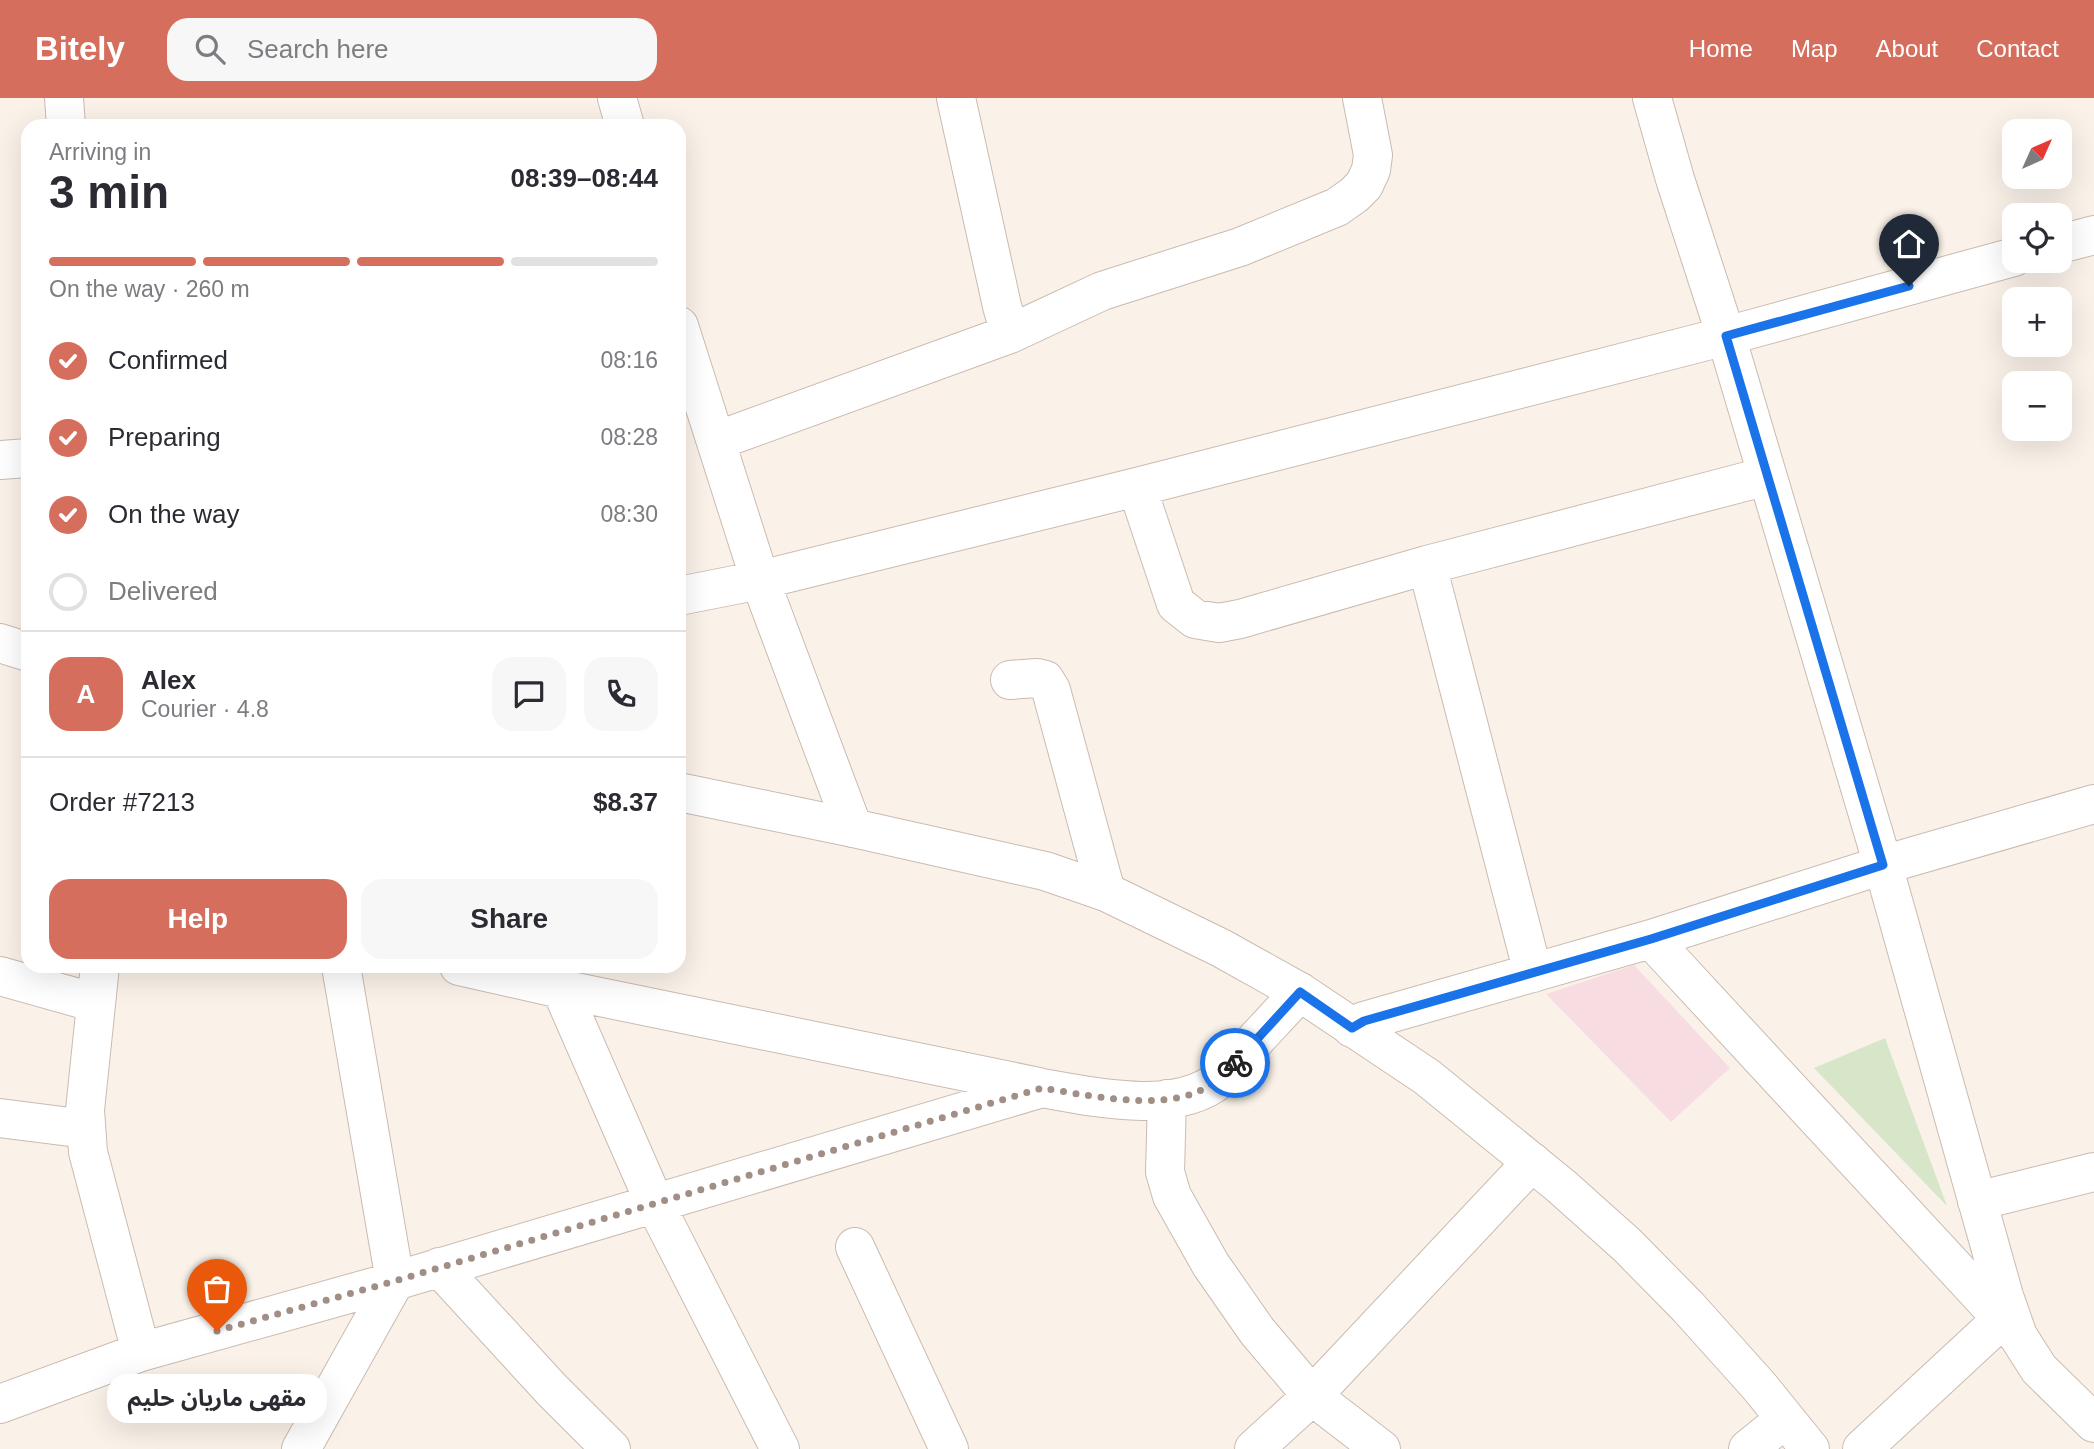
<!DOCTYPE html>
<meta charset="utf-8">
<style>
:root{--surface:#fff;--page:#f7f7f7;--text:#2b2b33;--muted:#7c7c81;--line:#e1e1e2;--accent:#d56e5d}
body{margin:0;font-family:Helvetica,"Noto Sans Arabic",sans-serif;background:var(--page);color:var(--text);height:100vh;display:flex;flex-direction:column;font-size:26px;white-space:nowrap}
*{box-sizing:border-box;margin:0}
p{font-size:23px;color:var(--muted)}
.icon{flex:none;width:38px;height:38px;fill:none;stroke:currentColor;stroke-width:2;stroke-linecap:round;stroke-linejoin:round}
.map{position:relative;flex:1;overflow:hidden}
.drawer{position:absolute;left:21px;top:21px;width:665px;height:854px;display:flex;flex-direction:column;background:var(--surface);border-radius:21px;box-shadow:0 7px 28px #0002}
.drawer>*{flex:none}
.needle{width:46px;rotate:45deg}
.buttons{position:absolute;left:2002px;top:21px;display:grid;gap:14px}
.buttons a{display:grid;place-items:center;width:70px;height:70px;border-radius:14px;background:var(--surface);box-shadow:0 7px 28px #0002;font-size:35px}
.pin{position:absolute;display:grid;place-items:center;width:60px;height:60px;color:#fff;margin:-72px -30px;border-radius:50% 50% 50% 0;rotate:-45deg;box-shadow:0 0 7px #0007}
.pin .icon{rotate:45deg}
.courier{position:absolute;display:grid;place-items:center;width:70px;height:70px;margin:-35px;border:5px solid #1a73e8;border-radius:50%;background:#fff;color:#222;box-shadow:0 2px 9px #0007}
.bubble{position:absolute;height:49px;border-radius:21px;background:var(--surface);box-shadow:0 7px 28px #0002;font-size:23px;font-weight:700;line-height:49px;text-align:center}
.summary em{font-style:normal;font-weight:700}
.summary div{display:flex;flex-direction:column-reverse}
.summary{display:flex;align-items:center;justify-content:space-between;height:119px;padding:0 28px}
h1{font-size:46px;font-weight:700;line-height:52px}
.bar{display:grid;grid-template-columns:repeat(4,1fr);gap:10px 7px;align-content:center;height:84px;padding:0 28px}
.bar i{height:9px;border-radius:5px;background:var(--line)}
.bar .selected{background:var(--accent)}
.bar p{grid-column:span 4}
.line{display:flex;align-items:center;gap:18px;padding:0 28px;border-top:2px solid var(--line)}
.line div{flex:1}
.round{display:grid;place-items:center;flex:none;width:74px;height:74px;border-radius:21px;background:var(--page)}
ol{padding:0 28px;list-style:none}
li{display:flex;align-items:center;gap:21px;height:77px}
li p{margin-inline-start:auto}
li .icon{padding:7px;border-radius:50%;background:var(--accent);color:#fff;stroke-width:4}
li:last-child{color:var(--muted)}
li i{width:38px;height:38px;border:4px solid var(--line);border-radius:50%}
.cta{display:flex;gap:14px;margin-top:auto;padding:14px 28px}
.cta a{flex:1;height:80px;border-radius:21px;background:var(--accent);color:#fff;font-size:28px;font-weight:700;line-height:80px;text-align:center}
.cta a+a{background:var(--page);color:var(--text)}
header{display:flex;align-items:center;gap:42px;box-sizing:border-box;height:98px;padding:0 35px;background:var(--accent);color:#fff}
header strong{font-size:33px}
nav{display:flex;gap:38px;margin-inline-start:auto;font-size:24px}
.search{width:490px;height:63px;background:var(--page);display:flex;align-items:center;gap:18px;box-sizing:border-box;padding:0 24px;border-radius:21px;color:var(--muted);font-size:26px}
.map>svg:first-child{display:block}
</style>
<header>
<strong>Bitely</strong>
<div class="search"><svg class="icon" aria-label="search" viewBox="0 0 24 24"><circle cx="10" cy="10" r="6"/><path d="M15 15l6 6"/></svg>Search here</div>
<nav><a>Home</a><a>Map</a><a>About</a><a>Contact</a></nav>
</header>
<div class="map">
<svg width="2094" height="1351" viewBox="0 0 2094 1351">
<rect width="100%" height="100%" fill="#faf2e9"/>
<!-- medical -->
<path fill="#f7dde2" d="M1634,867L1730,970L1671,1024L1546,896Z"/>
<!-- green -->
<path fill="#d7e6c9" d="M1885,940L1947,1108L1814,970Z"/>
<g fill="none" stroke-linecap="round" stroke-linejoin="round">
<defs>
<path id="minor" d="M64,0L66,28
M617,0L625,28
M956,0L1002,208L1010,236L1102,193L1240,149L1337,109L1354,97L1364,87L1371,72L1373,57L1362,0
M2060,146L2094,137
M679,228L760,482L853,730
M716,343L1010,236
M0,362L28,360
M1137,389L1176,506L1195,521L1219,525L1240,521L1427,467L1767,378
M1427,467L1533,875
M679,498L760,482L1137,389L1726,238L2014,159
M1010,582L1037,580L1045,582L1051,592L1106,794
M1651,841L2018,1238
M100,868L85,1012L88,1054L141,1254
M459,868L561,891L1039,989
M0,878L96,905
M561,891L655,1106L780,1351
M1352,930L1364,923L1651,841L1883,767L2094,706
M1167,1001L1165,1074L1172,1098L1211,1167L1257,1233L1312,1298L1381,1351
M0,1020L86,1031
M1977,1103L2094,1074
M855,1149L949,1351
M439,1169L552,1292L611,1351
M0,1306L141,1254L395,1183L1042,990C1093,999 1176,1018 1220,981C1229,973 1237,962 1245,953C1263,934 1281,914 1300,894
M301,1351L395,1183L341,868
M1254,1351L1312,1298L1532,1064
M1748,1351L1785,1321
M1862,1351L2002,1221"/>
<path id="tertiary" d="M1652,0L1675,81L1726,238L1883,767L2004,1198L2018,1238L2039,1271L2094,1325
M0,545L28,554
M679,694L853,730L1045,773L1106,794L1221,850L1300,894L1427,979L1561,1088L1627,1147L1688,1209L1759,1288L1810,1351"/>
</defs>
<!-- minor casing -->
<use href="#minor" stroke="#cbbab0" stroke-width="40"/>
<!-- tertiary casing -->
<use href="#tertiary" stroke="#cbbab0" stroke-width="40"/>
<!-- minor -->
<use href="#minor" stroke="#fff" stroke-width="38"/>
<!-- tertiary -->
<use href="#tertiary" stroke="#fff" stroke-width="38"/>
</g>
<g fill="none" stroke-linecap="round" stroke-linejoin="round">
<!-- done -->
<path stroke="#a18f86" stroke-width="7" stroke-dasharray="0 12.6" d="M217,1233L395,1183L1042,990C1085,997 1157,1012 1197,994C1213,987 1223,977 1235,965"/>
<!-- route -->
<path stroke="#1a73e8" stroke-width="9" d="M1235,965L1300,894L1352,930L1364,923L1651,841L1883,767L1726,238L1909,188"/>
</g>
</svg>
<div class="buttons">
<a><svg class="needle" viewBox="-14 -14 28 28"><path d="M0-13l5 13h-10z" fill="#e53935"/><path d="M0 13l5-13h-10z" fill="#7c7c81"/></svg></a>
<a><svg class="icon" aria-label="locate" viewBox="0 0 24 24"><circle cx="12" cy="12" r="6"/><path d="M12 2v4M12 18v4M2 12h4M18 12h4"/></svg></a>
<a>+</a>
<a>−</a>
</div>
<div class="pin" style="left:217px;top:1233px;background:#ea580c"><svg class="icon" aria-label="bag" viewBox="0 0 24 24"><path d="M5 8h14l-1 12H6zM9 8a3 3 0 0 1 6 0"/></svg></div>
<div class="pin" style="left:1909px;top:188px;background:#1f2937"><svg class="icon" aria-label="home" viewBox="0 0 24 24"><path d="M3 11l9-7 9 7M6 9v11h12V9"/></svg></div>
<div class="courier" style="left:1235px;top:965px"><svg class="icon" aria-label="bike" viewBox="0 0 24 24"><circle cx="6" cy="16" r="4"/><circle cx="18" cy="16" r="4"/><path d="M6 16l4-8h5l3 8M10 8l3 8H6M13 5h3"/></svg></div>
<div class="bubble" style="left:107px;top:1276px;width:220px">مقهى ماريان حليم</div>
<section class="drawer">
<div class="summary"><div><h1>3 min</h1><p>Arriving in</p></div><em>08:39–08:44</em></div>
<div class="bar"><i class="selected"></i><i class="selected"></i><i class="selected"></i><i></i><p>On the way · 260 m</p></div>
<ol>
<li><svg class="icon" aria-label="check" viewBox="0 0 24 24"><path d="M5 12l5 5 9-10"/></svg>Confirmed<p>08:16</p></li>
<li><svg class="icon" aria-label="check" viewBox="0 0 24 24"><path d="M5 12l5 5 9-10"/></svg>Preparing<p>08:28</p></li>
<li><svg class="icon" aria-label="check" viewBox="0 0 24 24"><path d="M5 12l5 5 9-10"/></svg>On the way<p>08:30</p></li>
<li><i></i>Delivered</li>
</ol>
<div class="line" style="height:126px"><b class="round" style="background:var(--accent);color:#fff">A</b><div><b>Alex</b><p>Courier · 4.8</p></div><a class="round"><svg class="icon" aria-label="chat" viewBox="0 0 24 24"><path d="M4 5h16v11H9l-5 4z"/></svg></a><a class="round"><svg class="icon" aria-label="phone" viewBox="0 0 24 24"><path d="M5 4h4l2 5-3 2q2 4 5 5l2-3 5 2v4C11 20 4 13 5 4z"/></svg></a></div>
<div class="line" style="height:91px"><div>Order #7213</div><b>$8.37</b></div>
<div class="cta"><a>Help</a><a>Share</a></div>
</section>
</div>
